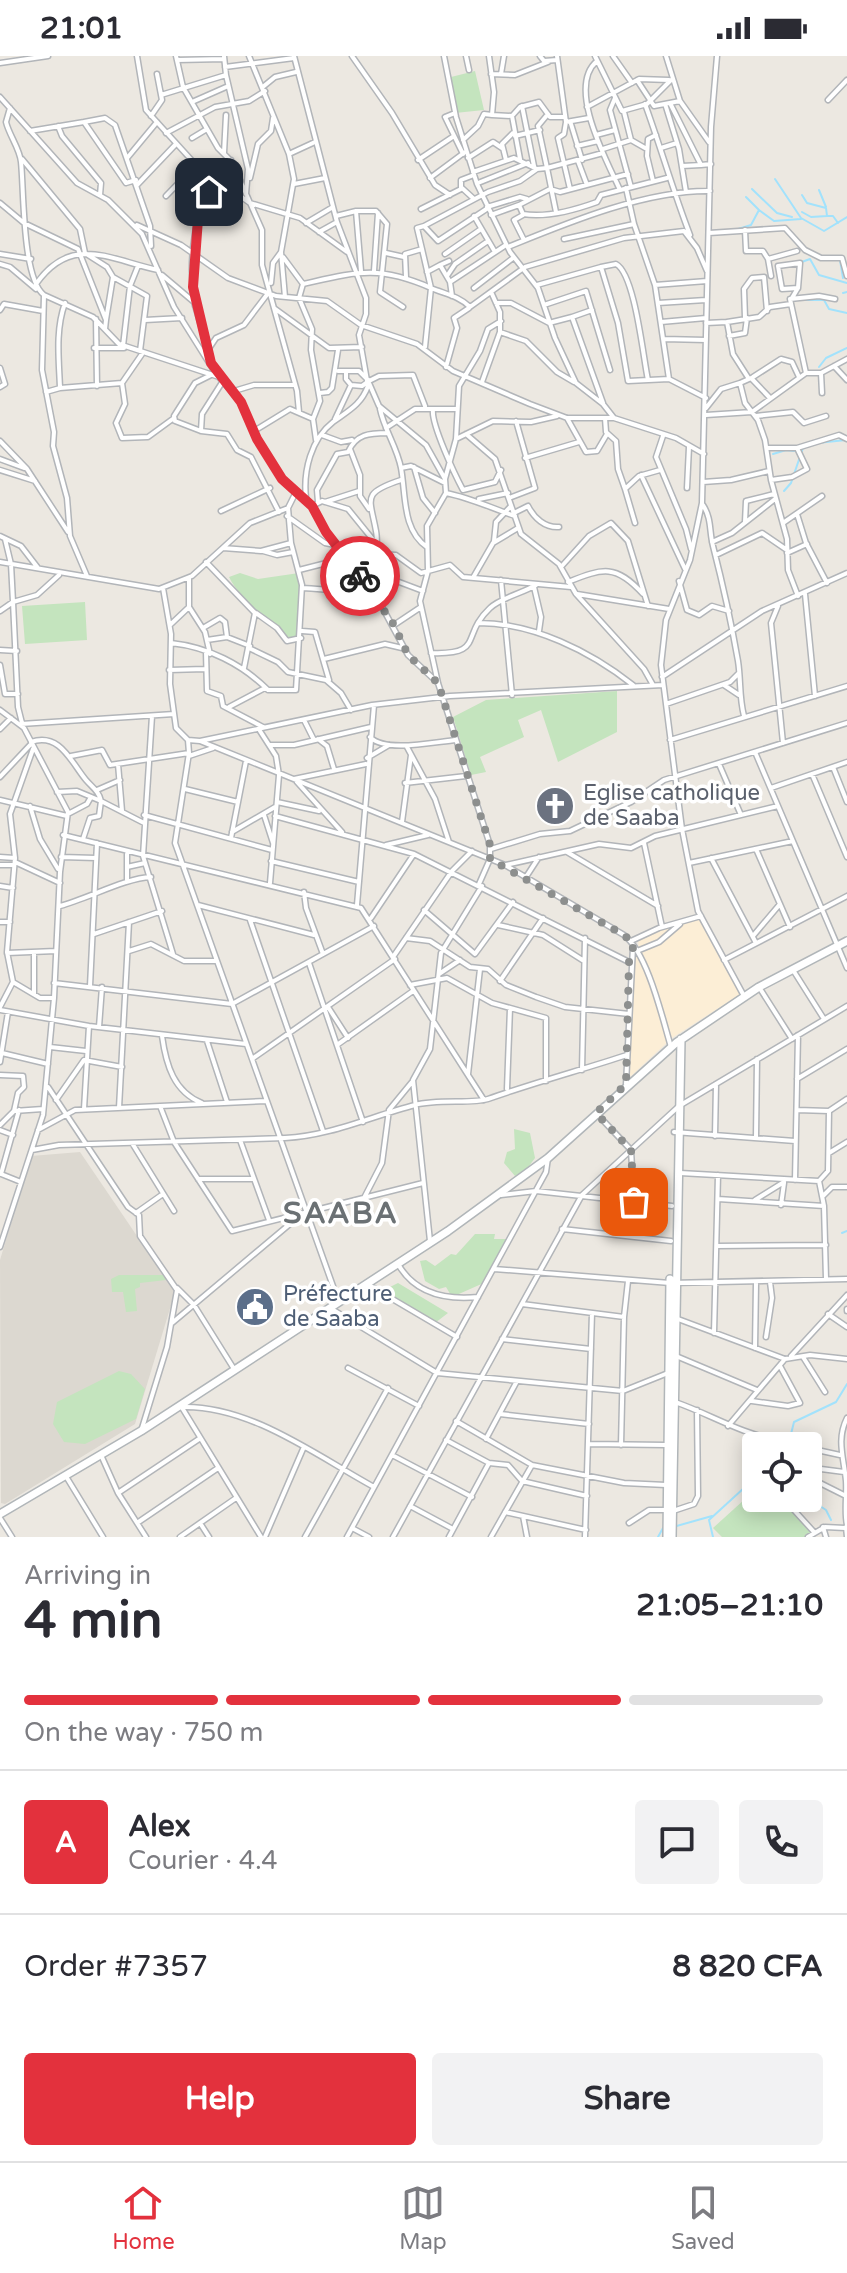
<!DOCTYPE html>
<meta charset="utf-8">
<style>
:root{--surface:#fff;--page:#f2f2f3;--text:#2b2b33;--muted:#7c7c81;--line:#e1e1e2;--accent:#e3313d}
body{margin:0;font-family:"Varela Round",sans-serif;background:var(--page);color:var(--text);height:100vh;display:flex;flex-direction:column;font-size:30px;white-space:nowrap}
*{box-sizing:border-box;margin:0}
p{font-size:26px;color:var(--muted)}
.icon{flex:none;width:44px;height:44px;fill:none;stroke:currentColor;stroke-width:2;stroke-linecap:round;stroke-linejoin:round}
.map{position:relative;height:1481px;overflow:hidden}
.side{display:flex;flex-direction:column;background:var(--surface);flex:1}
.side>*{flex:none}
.controls{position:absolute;left:742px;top:1376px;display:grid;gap:16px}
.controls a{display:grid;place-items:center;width:80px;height:80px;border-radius:8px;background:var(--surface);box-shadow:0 4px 20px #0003;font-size:40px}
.pin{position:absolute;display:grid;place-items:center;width:68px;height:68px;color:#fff;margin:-34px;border-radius:16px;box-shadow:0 4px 12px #0006}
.courier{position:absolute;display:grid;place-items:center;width:80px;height:80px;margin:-40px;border:6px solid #e3313d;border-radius:50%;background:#fff;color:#222;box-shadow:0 2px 10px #0007}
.overview em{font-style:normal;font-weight:800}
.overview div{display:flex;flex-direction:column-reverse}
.overview{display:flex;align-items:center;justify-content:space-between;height:136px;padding:0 24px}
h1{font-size:52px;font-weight:800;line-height:60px}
.bar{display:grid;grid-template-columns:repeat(4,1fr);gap:12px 8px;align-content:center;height:96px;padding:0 24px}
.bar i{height:10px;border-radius:6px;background:var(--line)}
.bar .selected{background:var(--accent)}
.bar p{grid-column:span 4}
.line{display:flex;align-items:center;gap:20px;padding:0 24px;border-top:2px solid var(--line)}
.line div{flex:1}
.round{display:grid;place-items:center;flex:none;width:84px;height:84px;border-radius:8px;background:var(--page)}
.cta{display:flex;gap:16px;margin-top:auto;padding:16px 24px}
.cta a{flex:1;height:92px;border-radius:8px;background:var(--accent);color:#fff;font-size:32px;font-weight:800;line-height:92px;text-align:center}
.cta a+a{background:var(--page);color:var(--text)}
.status{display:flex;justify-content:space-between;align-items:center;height:56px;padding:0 40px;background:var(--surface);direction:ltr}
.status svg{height:22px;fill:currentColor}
.tab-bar{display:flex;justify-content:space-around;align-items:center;height:112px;border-top:2px solid var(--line);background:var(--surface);font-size:22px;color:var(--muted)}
.tab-bar a{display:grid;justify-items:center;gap:4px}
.tab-bar .selected{color:var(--accent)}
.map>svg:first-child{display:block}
</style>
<div class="status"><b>21:01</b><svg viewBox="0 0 49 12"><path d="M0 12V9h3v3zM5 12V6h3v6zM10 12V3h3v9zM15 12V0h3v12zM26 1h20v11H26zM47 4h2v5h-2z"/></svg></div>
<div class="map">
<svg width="847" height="1481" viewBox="0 0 847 1481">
<rect width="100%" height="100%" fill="#ece8e1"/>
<!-- commercial -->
<path fill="#fceed6" d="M700,861L742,937L672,982L631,1020L627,1017L631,902L639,899L638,881Z"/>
<!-- education -->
<path fill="#dcd8d0" d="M80,1096L175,1236L135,1368L5,1448L1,1447L0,1204L31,1100Z"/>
<!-- green -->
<path fill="#c4e4be" d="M475,15L484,54L455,57L447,22Z
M240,517L258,523L299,517L303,529L301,581L284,585C269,561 243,548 229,521Z
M85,546L87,584L25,588L22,550Z
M617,635V676L558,706L541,654L518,664L524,681L480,701L486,716L471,719L453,661L486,644Z
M514,1073L530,1077L535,1102L526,1114L515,1120L504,1107L507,1096L515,1093Z
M475,1178H495L494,1183H509L486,1226L452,1241L446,1231L439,1233L425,1225L420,1205L426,1204L435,1210L451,1198L456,1199Z
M119,1219H163L166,1224L140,1227V1231L135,1233L137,1255L126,1256L123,1236H112L111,1223Z
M398,1227L448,1257L435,1267L382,1235Z
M119,1315L131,1318L145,1333L136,1363L85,1388L64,1386L53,1368L57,1346Z
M756,1433V1442H781L812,1477L808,1481H722L713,1472Z"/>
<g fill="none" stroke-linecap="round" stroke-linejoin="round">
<!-- stream -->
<path stroke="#a2e2fc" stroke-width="2" d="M775,123L801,162L824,175L847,161
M752,133L777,157L792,161
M819,134L826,151
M802,139L807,147L826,152L827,160H833L838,167
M746,141L759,154
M802,156L811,161L827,160
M735,174L751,169L759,154L774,165L801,163
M840,204L843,222
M799,207L810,203L819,219L847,227
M843,237L847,236
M794,244H824L829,253L847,257
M819,311L826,302L847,292
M817,387L846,384
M773,398L786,394L794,395L803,389
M784,435L791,427L804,389
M842,1177L847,1175
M788,1390L794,1366L836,1346L847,1328
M808,1442L826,1454L831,1464
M673,1471L712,1460
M658,1481L663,1472
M713,1481L709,1464L756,1421"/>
<defs>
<path id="street" d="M137,0L146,54L196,109L250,147L300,162L347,196
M176,0L183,31L218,92L232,106L262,174V209L297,335L299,356
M249,0L289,98L294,123L281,196L273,207L271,227
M294,0L337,166L366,242V258L359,279L368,330C361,349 348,355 333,366C311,383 303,415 306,442
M352,0L392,57L435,129L450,139
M444,0L456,61L477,128L510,196L538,232L555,282L576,327L603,348L614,362L676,382L704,398
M466,0L469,14
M540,0L544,5L557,4
M557,0L566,66L589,62
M595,0L622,55L647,48L671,24
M613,0L632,27
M666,0L680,45L709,86
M717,0L711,71L702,447L690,504L666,564L661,609L682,773L698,855L744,940
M177,4L224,3
M597,5C566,31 607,105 620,134
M0,7L48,0
M225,11L294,2
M491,18L515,19L548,6
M501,18L504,0
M226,19L248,113L246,138
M637,24L654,50L680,45
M264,30L275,21L296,16
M161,39L226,19L224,0
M0,41L77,127L108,144L142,178L174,251L216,318L241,346L257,383L282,423L312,450L326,476L381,549L408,599L438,627
M615,42L610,54L631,131
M828,44L847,24
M192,46L226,31
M645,48C661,92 673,135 690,179
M671,49L701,109L711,108
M522,50L534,110
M587,51L639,23L669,24
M666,51L679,93L686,136
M10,52L6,66C9,79 20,93 21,106C24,134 22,222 44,239L42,314L54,376L53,390L67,442L70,480L87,520
M624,56L631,84
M455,57L445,61L463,98
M548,58L538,70L547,112L603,97
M492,59L512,60
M151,60L162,44L157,18
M84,66L105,62L115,69L150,170L151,190
M566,66L564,78L558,82L570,133
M571,68L582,104
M58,70L62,80L101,127L100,139
M30,75L84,66L126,127L136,124
M166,77L215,51L249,45L265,35
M596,79L615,74
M515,80L540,74
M192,82L207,73
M463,84L478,70L484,58L492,59L494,36L489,0
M577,90L598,85
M661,92L677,87
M603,93L631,84L645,92
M224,97L226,59
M289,98L315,86
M128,101L157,66
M468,102L493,86L502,92
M22,103L80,173L85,197L107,211L113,221
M520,103L512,60L520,51L539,46L550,61H565
M418,104L454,80
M506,104L502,88L513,77
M578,105L587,129
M682,110L701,109
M473,116L514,102L537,113
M250,122L258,88L271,75L273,62
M430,122L465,96
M653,125L647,100L648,83L656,79
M478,127L528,107
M294,128L325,122
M137,129L176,88
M462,132L474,143
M626,132L634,168L655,229L669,323
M166,140L196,109
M0,147L24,167L78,193L106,264L105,273
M519,149L550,133L560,136L628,118
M487,151L520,141L527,143
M421,153L461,133V124L474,119
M491,159L519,149L523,158C546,162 575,154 597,146L601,139L667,122
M523,159L514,164L524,184
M336,160L356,155
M474,160L495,196
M306,167L333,151
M137,169L181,189L228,222L276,240L327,245L361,269L417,288L453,315L530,348L567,362H614
M424,170L488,136L520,125L537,113L547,112L556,156
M745,174L746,195H763L768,203
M319,176L337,166
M709,177L785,172L805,194L821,202H842L847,220
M564,183L634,168
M508,191C567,167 646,134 710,135
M422,193L431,232L425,291
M281,196L285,241
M386,197L404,201
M0,198L31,203
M445,198L481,173
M283,201L303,228
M0,208L10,211L36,233
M440,209L449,205
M601,211L616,208C635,218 643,301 648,324
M361,215L356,155H376L387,168L380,236L403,251
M374,215L378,157
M427,216L440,209L450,226L452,240
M162,219L194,246L208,293
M447,220L455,208L488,185
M771,220L768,203L797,195
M406,221L405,198L422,193L417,172L424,170L438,185L488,152
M450,226L506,189
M36,228C72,177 110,204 158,214
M537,229L601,211L618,267L628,325L669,323L706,342
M655,229L707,225
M474,232L513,202
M492,238L500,256V276L526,285L557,316L574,326
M44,239L93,261L119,288L219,321
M792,242L798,232L800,207L778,210L782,233L798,232
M496,247H511L549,267L572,261L603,347
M658,247L706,244
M544,249L586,235L610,314
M195,250C189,215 191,168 209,136C215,125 225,116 231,104
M274,252L329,292L362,291
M0,254L4,248L43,255
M572,261L592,254
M745,262L744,233L752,222L764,221L767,255
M96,263L97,330
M106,264L113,221L147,240L140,295
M145,264L182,262
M661,266L706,262
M727,266L759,261L770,251L791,248
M706,267L727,266L733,298L749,323L740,327L745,347L758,364L765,384L771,424L787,483L788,514L798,540
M729,280L745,277L747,262
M664,283L706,284
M123,290L130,230L138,210
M94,292H124
M208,294L216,282L244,269L269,236
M834,310L847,324
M446,311L457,272L454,262L469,252
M0,312L5,328L0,331
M346,315V323L351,329
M806,317L790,243L819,240L835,243
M821,317L822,337
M753,321L781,303L792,306L799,321
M751,322L770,342
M223,325L202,358L201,375L227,378L237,394L251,401L279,456
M369,325L379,320L413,319L425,350
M482,326L500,276
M122,327L125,348L116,367L122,382L148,381L174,362
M369,327L379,350L426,389L445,423L446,437L427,470L428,515L420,545L438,627L490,789V803L479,828
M60,332L122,327L142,298
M234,335L254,329H295
M46,336L60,332C59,304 55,275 65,247
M320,337L328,336L332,332L338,294
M706,352L721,333L740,327
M380,353C384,373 397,391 401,412C406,439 402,474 427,491
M433,354C431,368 455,419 463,434L495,426L501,414
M706,359L752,356L806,317H821L847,303
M756,360L793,356L804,367L826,360
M567,362L586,396L597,395L607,378
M605,362L606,376L616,385L618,413L625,433
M313,363L320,345L311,294L312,273L299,242L303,228C357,216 378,209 431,232C445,238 459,240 470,251L525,211L624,182L684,175L697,192L707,215
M335,363L351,329L362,330L369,325L359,315H338
M386,372L415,353H456
M201,375L175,365L174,360L195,327L211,319
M254,375L290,353L313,363L316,384
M466,378L495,403L521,478L559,508L576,538L644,613L653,629
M322,379L341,386L352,384
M663,380L656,401L686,473L691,493
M456,383L493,365L531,366L557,360
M0,385L27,413L68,476
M767,392H797L807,413L792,421L771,424
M797,392L839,379L847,383
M350,393L360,419V440L369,453
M525,402L579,386
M0,403L24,412
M414,411L423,442L435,457
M401,412L411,410L445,427
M0,414L35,425
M641,419L685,513
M445,423L456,383L459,330L480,295L488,273L501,265
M703,426L731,424L769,415
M687,432L689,391
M446,437C471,442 491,452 515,460
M509,442L535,432L516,365
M479,443L508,437
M318,446L317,434L337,398L348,396C356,378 369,377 388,377
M325,446L359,435
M703,449C712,463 709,475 713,490C723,529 731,565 738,605C741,624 739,641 744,660
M312,450L322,445L348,453L374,485
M221,455L270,432
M514,457L528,450C534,462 545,472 559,471
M797,458L806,487L827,527
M287,460L325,487L335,489
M745,466L746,445L774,438
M635,467L625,433L639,420L660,414
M783,467L822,440
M0,480L21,490L38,512
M494,485L496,466L511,450
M712,486L732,477L775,443
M223,492L261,495L291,487
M263,495L277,499L293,496
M787,497L807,488
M376,498L396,499L421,517L450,509L463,521L571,531
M716,499L762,477L787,494
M0,506L159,533L192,520L250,467L288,452L296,436
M206,506L255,557L244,612
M354,509L423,535
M561,511L589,480L611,467L628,485L648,550
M299,514L346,502
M474,520L493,487L518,472
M501,524L512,639
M679,525L687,554L699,559L712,550L729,555
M568,526C603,512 616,508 643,538
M534,531L541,561L539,575
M163,532L171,578L170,628L176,672L188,684L200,685L505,809L624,879C648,898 662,961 671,991
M302,532C324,532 354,540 372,531C376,521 378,485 376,475C370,442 361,437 401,424
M577,538L669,553
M805,538L815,640
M778,550L771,567L783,687
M189,551L205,576L210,598
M0,555L13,546L11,508L5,483
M256,557L277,572L287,585L301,582
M479,567C533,567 590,595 633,629
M170,569L189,551V522
M394,569L421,551
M203,572L220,562L225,566L227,581
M302,575L315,576L329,624
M207,584L227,581L250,590
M171,587C208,591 242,608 268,634H296L302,529L291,487L288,452
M249,592L278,606L288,616L326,624L341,637L351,654
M0,594L17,595
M206,596L207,635L221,640L223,650L263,671
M431,597C485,599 460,580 490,552C500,542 523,537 536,529
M324,603L385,588L402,592
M0,609L5,638H18
M169,614L205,613
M662,621L762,555L847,517
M724,629L739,639
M666,648L730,626L739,617
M229,651L265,632
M0,654L24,672L68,756L60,816L54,942L43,1059L0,1191
M152,660L143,800L173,898
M304,664L314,684
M22,667L18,651L13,546L37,539L59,519
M21,668L174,658
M0,673L11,662
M260,675L276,700L279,719L270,827
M370,681C385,697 434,686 456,684
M318,683L327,690L334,713
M188,684L189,697L175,787L339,1247
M670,684L847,630
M200,685L372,649L450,640L663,629
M31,686C60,676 71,706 86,724C92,731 99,735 101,745L144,767
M270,689H294L371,671
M407,691L435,743L449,786
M755,696L847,912
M71,700L102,694L110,709L189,697
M189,700L213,692
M367,702L389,689
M118,708L122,755
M719,708L741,759
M833,711L847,746
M812,718L847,801
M0,721L31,688
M294,723L366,708
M297,726L342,776
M405,727L466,720
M771,732L847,706
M185,733L238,746
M97,734L120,724
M57,736L77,735L101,745L99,760L90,762L83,783
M0,744L67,760
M277,746L319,755
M30,750L40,783L58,813
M68,758L87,748L91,741
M144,759L272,794
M264,759L273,787
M275,760L414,798L629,906
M402,766L411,699
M232,776L275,751
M63,779L361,852L484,1044
M231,782L246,705
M644,787L662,871
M386,789L428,779
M491,793L540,778L570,775L631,746L664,724L847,667
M756,793L790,871
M567,796L658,850
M127,798V824
M0,801L15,802
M61,801L96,802
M711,802L756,887
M271,805L359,826
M15,806L60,827
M689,807L793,785
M0,809H14
M506,809L599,788L631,792L655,780L778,750
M127,811L145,807
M526,821L539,801
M0,830L13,832
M304,836L306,852L323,898
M198,849L314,879
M357,849L374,649
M60,850C89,842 126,822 151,821
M424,854L475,898L513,846
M371,862L414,798
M250,864L323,1075
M0,866H10
M498,869L543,879L584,905
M94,878L162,855
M753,880L780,848
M406,882L430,885L470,911L488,913L506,929L536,941L565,951L629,958
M631,885L659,872L701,860
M129,895L151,888L184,905H216
M637,895L659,886L680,868
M7,897L56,895
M393,901L452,815L472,795
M724,904L847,840
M309,907L363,1066
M793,914L824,963
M439,918L460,904
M500,925L543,862
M13,926L40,942H54
M54,927L232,948L374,870
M410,929L447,922L492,947L546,962V1025
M90,930L97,787
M759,931L792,983
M34,938V897
M0,951L13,926L7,896L15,802L10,758L33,693
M328,951L348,982
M0,954L89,970L246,988
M99,971L102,931
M162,980C166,1009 174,1036 202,1047
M207,985L227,1046
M337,989L413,935
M50,991L86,995
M2,997L48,1008
M252,1003L395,903
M0,1006L8,956
M582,1014L585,882
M468,1018L480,913
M0,1019L23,1020L24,1031L18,1037L14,1055
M797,1023L847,993
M626,1028L633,891
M48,1031L128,1151L139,1159L140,1180L177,1234L167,1291L142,1372
M507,1033L510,952
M56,1044L84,1004L122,1011
M160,1050L174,1086L232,1175L423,1127
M119,1052L129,866
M84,1053L89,970
M797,1054L829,1055L847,1043
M597,1058L631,1094L634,1146
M0,1069L14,1055L43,1053
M0,1074L13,1079
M38,1074L75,1054L266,1045
M674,1076L795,1085
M715,1080L716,1028
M756,1081L757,1003
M240,1084L269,1164
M132,1087L174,1155
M32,1094L59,1089C134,1086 210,1085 285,1082C330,1080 372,1060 415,1049C437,1043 473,1048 488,1043C533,1027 581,1014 627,999
M829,1097L847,1086
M680,1117L819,1125L828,1115L829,1055
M1,1118L19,1054
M1,1118L21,1126
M198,1123H254
M795,1124L798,979
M819,1125L824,1150L826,1223
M501,1139L536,1135L672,1150
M823,1140L832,1131H847
M364,1142L382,1107L389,1054L412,1026
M718,1143L824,1150
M755,1144L784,1126
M781,1149L784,1127
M136,1157L163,1138
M562,1173L671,1185
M430,1185L413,1024L430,993L441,897L482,830
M717,1190L826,1189
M398,1208C415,1238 447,1244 478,1241
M494,1213L670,1227L847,1223
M367,1228L457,1281
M177,1232L194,1249L234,1313
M522,1248L624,1261
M330,1252L437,1317L623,1335L668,1317
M847,1253V1255
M828,1258L847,1271
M678,1263L785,1303L810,1299L847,1303
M172,1267L297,1162
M714,1277L718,1119
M766,1281L772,1242L770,1226
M502,1283L591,1293
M755,1292L756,1227
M676,1300L757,1334
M791,1300L847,1239
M803,1301L825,1336
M348,1312L419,1350
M752,1345L788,1350L800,1347L780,1310
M675,1346C710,1358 741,1378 778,1384C789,1386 793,1383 802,1390
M181,1350L261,1481
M182,1351C250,1349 317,1400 374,1431
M500,1358L589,1368
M847,1362C836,1384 844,1402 846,1425C847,1439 844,1456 847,1469
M456,1365L532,1409L624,1427L666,1429
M728,1370L785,1303
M486,1383L517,1325
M446,1384L489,1407L508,1409L522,1425L587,1440
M589,1388L666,1389
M621,1389L624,1261L628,1225
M808,1392L840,1399
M101,1399L118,1437L146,1481
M392,1399L472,1441
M808,1417L821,1413L844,1416
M808,1421L846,1440
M67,1422L103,1481
M118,1437L199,1383
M783,1442L814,1476
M410,1450L453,1473
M673,1455L694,1448L698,1440L697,1354
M505,1456L586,1474
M523,1460L527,1481
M0,1462L12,1481
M137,1467L218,1412
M200,1467L209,1481
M629,1467L649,1454H667
M823,1471L826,1481
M846,1471L847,1481
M352,1472L369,1481
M180,1481L236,1442
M265,1481L303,1393
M305,1481L388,1332
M347,1481L546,1116L548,1102
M393,1481L582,1139L679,1050L847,950
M449,1481L489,1407
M491,1481L532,1409
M585,1481L592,1257
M808,1481L825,1471L845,1472"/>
<path id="secondary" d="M0,1458L141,1375L448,1175L548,1102L676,987L759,931L847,885
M667,1481L670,1223
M672,1481L681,983"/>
</defs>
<!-- street casing -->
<use href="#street" stroke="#b2b5b9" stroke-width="7"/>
<!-- secondary casing -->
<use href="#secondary" stroke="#b1b6b9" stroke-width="10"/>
<!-- street -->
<use href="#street" stroke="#fff" stroke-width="4"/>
<!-- secondary -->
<use href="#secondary" stroke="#fff" stroke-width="7"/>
</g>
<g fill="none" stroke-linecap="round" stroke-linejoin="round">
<!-- done -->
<path stroke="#8d8f8e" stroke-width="8" stroke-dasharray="0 14.4" d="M360,520L394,569L408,599L438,627L490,789V803L624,879L634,888L629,906L626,1028L596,1057L631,1094L634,1146"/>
<!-- route -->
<path stroke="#e3313d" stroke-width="10" d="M209,136L198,163L193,231L211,307L241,346L257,383L282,423L312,450L326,476L360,520"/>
</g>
<!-- icons -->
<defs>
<symbol id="church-disc" viewBox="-11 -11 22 22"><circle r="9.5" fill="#6b7280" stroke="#fff"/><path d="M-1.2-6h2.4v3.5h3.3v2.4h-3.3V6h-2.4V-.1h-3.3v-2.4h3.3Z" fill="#fff"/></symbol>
<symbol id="civic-disc" viewBox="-11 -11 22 22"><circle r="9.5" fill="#5c6f8a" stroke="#fff"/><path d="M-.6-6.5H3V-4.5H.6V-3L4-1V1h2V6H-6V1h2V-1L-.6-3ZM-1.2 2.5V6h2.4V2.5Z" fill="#fff"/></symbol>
</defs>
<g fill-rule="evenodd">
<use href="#church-disc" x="533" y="728" width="44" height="44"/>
<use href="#civic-disc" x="233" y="1229" width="44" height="44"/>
</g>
<g text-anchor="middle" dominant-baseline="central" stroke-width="7" stroke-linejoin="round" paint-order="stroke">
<!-- worship labels -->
<g font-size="22" fill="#5b616d" stroke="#fff" text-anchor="start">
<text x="583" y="737">Eglise catholique<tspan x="583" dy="25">de Saaba</tspan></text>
</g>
<!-- service labels -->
<g font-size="22" fill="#4e5e75" stroke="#fff" text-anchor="start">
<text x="283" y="1238">Préfecture<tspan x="283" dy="25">de Saaba</tspan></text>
</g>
<!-- district labels -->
<g font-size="30" font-weight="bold" letter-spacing="2" fill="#6b7174" stroke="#fff">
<text x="341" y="1157">SAABA</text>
</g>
</g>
</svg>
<div class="controls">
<a><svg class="icon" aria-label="locate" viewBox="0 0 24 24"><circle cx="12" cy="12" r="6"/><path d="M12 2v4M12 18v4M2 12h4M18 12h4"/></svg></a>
</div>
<div class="pin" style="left:634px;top:1146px;background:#ea580c"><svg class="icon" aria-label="bag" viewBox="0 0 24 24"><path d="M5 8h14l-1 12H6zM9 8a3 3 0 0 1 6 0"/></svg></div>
<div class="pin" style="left:209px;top:136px;background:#1f2937"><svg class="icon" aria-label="home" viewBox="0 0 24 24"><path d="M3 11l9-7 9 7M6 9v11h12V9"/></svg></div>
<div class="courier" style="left:360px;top:520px"><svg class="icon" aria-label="bike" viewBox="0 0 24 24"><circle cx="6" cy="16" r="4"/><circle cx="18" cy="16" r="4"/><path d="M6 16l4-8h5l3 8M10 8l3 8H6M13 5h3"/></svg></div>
</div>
<section class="side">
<div class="overview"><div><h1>4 min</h1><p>Arriving in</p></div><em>21:05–21:10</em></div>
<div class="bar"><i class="selected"></i><i class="selected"></i><i class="selected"></i><i></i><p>On the way · 750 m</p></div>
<div class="line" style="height:144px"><b class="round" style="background:var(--accent);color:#fff">A</b><div><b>Alex</b><p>Courier · 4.4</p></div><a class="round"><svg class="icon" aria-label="chat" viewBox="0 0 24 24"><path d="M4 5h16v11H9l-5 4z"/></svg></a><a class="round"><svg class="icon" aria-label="phone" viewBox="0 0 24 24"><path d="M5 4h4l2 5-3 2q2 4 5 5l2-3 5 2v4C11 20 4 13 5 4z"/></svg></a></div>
<div class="line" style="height:104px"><div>Order #7357</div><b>8 820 CFA</b></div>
<div class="cta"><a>Help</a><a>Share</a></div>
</section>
<nav class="tab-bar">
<a class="selected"><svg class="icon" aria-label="home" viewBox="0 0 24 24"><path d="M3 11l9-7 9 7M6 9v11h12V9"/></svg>Home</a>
<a><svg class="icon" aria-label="map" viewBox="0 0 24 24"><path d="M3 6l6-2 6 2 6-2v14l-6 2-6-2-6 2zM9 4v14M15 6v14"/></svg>Map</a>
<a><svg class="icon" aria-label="saved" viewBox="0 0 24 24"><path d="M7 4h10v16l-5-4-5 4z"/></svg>Saved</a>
</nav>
